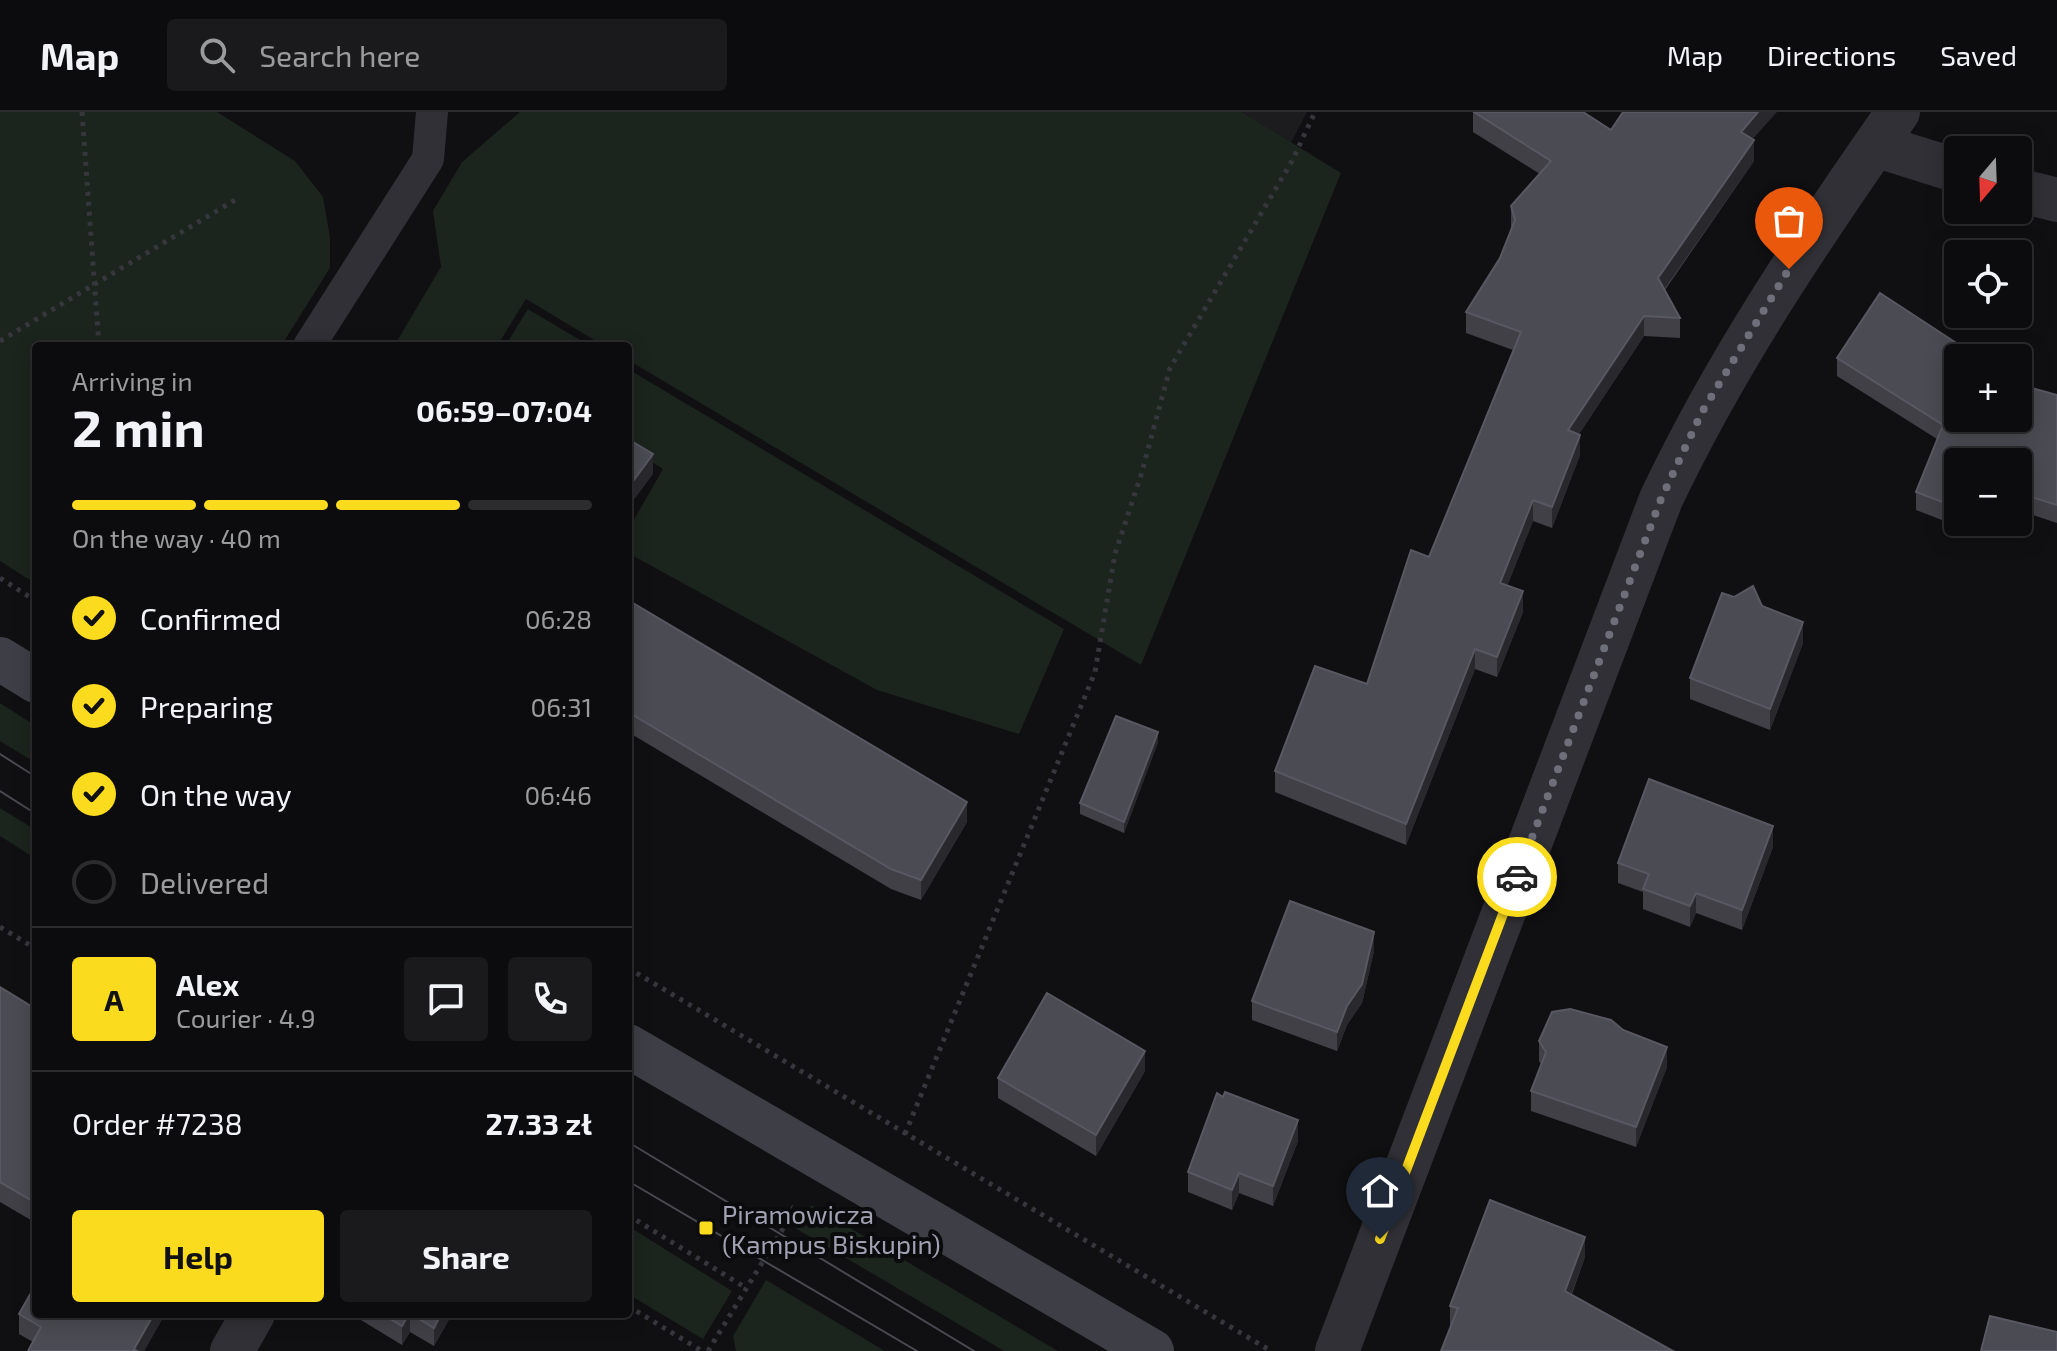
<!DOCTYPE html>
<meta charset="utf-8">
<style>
:root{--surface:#0c0b0d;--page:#1a191b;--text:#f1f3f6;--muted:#9a9b9d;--line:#2c2b2e;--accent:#fbdb1e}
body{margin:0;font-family:"Exo 2",sans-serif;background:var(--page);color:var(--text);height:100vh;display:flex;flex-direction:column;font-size:30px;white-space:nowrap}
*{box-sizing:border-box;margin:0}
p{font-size:26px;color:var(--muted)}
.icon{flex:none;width:44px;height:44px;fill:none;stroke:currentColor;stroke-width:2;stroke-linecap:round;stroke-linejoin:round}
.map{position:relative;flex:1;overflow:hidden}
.drawer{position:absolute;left:32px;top:230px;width:600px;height:976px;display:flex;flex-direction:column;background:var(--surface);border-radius:8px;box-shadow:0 4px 20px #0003,0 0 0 2px var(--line)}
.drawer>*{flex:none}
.needle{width:52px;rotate:199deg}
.fabs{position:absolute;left:1944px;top:24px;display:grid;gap:16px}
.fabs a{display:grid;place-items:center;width:88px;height:88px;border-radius:8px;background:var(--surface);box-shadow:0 4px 20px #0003,0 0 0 2px var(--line);font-size:40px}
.pin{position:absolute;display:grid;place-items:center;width:68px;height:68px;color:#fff;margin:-82px -34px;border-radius:50% 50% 50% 0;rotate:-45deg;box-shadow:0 0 8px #0007}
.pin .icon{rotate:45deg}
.courier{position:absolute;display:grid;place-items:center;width:80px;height:80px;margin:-40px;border:6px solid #fbdb1e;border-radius:50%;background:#fff;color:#222;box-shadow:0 2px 10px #0007}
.headline em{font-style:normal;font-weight:700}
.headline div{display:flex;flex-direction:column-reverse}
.headline{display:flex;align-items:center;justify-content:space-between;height:136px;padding:0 40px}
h1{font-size:52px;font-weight:700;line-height:60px}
.bar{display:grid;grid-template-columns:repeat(4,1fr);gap:12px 8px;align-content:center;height:96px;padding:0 40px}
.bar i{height:10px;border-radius:6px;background:var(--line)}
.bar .selected{background:var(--accent)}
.bar p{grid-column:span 4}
.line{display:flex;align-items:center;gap:20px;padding:0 40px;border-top:2px solid var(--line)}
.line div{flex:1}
.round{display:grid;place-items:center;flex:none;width:84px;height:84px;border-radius:8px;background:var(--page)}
ol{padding:0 40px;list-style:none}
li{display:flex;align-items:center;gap:24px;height:88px}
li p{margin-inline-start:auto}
li .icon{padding:8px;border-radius:50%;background:var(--accent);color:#111;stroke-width:4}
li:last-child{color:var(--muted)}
li i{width:44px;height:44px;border:4px solid var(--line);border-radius:50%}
.cta{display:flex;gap:16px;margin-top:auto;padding:16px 40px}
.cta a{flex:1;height:92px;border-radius:8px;background:var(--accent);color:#111;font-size:32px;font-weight:700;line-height:92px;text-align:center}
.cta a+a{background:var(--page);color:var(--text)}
header{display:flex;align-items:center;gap:48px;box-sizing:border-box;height:112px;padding:0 40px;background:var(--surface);border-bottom:2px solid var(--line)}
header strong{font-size:38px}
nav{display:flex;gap:44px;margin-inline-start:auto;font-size:28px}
.search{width:560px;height:72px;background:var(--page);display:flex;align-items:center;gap:20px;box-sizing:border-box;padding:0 28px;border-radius:8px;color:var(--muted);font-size:30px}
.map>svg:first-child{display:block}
</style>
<header>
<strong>Map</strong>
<div class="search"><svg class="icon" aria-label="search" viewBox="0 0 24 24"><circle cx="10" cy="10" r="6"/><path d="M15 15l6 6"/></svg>Search here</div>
<nav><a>Map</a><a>Directions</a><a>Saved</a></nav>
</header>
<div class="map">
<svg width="2057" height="1239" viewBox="0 0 2057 1239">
<rect width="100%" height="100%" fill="#100f11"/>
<!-- built -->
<path fill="#1c1b1e" d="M1242,0H1307L1291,31Z"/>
<!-- green -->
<path fill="#1c241e" d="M0,0H217L295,49L323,85L330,125V156L281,234H36V472L0,449Z
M520,0H1242L1341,61L1141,553L628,248V234H604L526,187L497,234H394L441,155L433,99L462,50Z
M528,197L590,234H505Z
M628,257L1064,517L1019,622L877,578L628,441V418L663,357L628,335Z
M0,591L36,614V651L0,629Z
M0,696L36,718V747L0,724Z
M811,1093L1058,1239H1004L795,1116Z
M628,1114L732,1179L703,1227L628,1182Z
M766,1168L885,1239H736L733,1224Z"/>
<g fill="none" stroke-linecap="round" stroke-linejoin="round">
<!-- path -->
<path stroke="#36373d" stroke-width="5" stroke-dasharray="4 6" stroke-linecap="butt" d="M82,0L99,234
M0,229L240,85
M0,466L36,489
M628,702L631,701
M0,815L36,837
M628,856L1271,1239
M905,1022L1095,560L1115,442L1141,363L1170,256L1292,49L1315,0
M628,1103L746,1176
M628,1194L702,1239
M708,1239L795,1097L791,1095"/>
<!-- lane -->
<path stroke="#303036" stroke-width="32" d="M309,234L428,47L432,0"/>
<!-- street -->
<path stroke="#303036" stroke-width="44" d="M1875,33L1958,59
M2018,78L2057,88
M232,1239L253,1202
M1337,1239L1661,387C1727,248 1810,126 1898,0"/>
<!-- secondary -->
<path stroke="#3e3f46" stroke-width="44" d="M0,547L36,569
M628,934L1152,1239"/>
<!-- tram -->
<path stroke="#494a51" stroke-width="2" d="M0,642L36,665
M0,679L36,702
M628,1030L974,1239
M628,1069L917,1239"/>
</g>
<!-- wall -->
<path fill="#414047" d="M1473,0L1611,18L1753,27L1754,49L1665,178L1680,206V226L1644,224L1579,322L1580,343L1552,416L1533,409L1507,474L1523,500L1497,565L1475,557L1406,733L1275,680V659L1367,572L1429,445L1513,238L1466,221V200L1500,146L1511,117V94L1540,62L1473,20Z
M1837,246H1967L1958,306L2057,283V411L2018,398V350H1958V410H1976L1973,420L1916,398V380L1937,327L1837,264Z
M628,488L967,710L921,788L891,777L628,620Z
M1762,494L1803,531L1770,618L1690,587V566Z
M1158,630L1124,721L1080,702V691Z
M1773,735L1742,818L1696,801L1690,815L1643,797V780L1618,771V751Z
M1374,839L1362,891L1347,913L1337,939L1252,908V889Z
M0,875L36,897V1111L0,1090Z
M1539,929L1667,955L1636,1035L1531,999V979L1541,952L1539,949Z
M1145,959L1096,1044L998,986V966Z
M1298,1029L1273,1094L1239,1081L1232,1098L1188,1080V1060Z
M1585,1145L1572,1182L1450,1214V1194Z
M19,1202H165L144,1239H28L33,1230L19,1222Z
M351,1202H452L434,1234L410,1220L402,1233Z"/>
<!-- shaded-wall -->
<path fill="#29282d" d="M1758,0H1777L1741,40V20Z
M1754,28V49L1658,186V166Z
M1644,204V224L1568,339V318Z
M1580,323V343L1552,416V395Z
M653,342V362L628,396V376Z
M1533,388V409L1500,492V471Z
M1523,479V500L1497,565V545Z
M1803,510V531L1770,618V597Z
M1475,537V557L1406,733V712Z
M1158,620V630L1124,721V710Z
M967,690V710L921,788V768Z
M1773,714V735L1742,818V798Z
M1696,781V801L1690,815V794Z
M1374,820V839L1362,891L1347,913L1337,939V920Z
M1667,935V955L1636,1035V1015Z
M1145,939V959L1096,1044V1023Z
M1298,1008V1029L1273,1094V1074Z
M1239,1061V1081L1232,1098V1078Z
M1585,1125V1145L1565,1199V1179Z
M154,1202H165L144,1239H134V1237Z
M410,1202V1220L402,1233V1214Z
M441,1202H452L434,1234V1216Z"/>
<!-- building -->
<path fill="#4b4b53" stroke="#595862" stroke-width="2" d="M1474,0H1583L1611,18L1623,0H1758L1741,20L1754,28L1658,166L1680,206L1644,204L1568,318L1580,323L1552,395L1533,388L1500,471L1523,479L1497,545L1475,537L1406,712L1275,659L1315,554L1367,572L1411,438L1429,445L1521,220L1466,200L1500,146L1515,108L1511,94L1551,49Z
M1880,181L1967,238L1962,246H1958L1957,255H1958V306H2018V272L2057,283V393L2018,381V350H1958V396L1916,380L1943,313L1837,246Z
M628,327L653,342L628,376Z
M1753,474L1762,494L1803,510L1770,597L1690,566L1722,481L1734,485Z
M628,488L967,690L921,768L891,757L628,600Z
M1116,604L1158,620L1124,710L1080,691Z
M1649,667L1773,714L1742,798L1696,781L1690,794L1643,777L1649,762L1618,751Z
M1290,789L1374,820L1362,872L1347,894L1337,920L1252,889Z
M0,875L36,897V1091L0,1070Z
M1047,881L1145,939L1096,1023L998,966Z
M1570,897L1611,908L1623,918L1667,935L1636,1015L1531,979L1546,940L1539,929L1552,900Z
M1225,980L1298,1008L1273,1074L1239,1061L1232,1078L1188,1060L1217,981L1223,985Z
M1490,1088L1585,1125L1565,1179L1673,1239H1441L1458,1196L1450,1194Z
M36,1172V1202H154L134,1237L137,1239H28L41,1215L19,1202Z
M382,1202H409L402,1214Z
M411,1202H441L434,1216Z
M1990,1204L2057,1220V1239H1981Z"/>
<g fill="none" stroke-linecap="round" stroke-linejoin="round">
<!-- done -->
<path stroke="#6e6f7a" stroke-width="8" stroke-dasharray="0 14.4" d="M1517,765L1661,387L1702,300L1789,157"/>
<!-- route -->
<path stroke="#fbdb1e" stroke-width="10" d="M1380,1127L1517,765"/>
</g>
<!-- markers -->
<rect fill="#fbdb1e" stroke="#0b0a0c" stroke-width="3" x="698" y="1108" width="16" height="16" rx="4"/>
<g text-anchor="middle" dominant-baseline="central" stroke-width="8" stroke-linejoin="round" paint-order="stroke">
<!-- poi labels -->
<g font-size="26" fill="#a0a2b3" stroke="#0b0a0c" text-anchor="start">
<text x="722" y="1101">Piramowicza<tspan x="722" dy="30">(Kampus Biskupin)</tspan></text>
</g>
</g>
</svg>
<div class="fabs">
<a><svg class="needle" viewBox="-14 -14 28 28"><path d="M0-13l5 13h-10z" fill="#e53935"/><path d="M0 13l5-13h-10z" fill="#9a9b9d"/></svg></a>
<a><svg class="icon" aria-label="locate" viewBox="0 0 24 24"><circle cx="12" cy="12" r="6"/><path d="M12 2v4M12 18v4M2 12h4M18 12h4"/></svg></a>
<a>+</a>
<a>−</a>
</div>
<div class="pin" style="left:1789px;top:157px;background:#ea580c"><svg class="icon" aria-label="bag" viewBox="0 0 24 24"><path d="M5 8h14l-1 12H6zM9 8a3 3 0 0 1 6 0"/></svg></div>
<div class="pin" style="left:1380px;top:1127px;background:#1f2937"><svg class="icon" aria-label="home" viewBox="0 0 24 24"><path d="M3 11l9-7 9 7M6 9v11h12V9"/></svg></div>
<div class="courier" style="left:1517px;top:765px"><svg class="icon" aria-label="car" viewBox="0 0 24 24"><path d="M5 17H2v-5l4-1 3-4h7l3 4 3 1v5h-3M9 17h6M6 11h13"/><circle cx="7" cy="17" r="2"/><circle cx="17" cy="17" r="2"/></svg></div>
<section class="drawer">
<div class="headline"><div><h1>2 min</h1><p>Arriving in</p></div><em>06:59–07:04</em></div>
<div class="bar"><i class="selected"></i><i class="selected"></i><i class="selected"></i><i></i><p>On the way · 40 m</p></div>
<ol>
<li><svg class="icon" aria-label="check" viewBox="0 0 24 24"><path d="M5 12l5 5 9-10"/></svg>Confirmed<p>06:28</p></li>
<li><svg class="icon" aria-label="check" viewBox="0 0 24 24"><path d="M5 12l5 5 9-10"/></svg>Preparing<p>06:31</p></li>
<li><svg class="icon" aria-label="check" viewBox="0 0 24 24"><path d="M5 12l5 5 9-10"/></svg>On the way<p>06:46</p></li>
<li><i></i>Delivered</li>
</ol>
<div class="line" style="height:144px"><b class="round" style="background:var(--accent);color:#111">A</b><div><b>Alex</b><p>Courier · 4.9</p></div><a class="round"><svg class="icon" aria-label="chat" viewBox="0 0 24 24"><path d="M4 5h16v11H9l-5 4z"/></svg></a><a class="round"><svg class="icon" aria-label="phone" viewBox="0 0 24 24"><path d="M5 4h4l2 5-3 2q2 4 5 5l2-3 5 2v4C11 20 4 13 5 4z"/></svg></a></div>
<div class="line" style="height:104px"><div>Order #7238</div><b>27.33 zł</b></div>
<div class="cta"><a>Help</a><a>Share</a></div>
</section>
</div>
